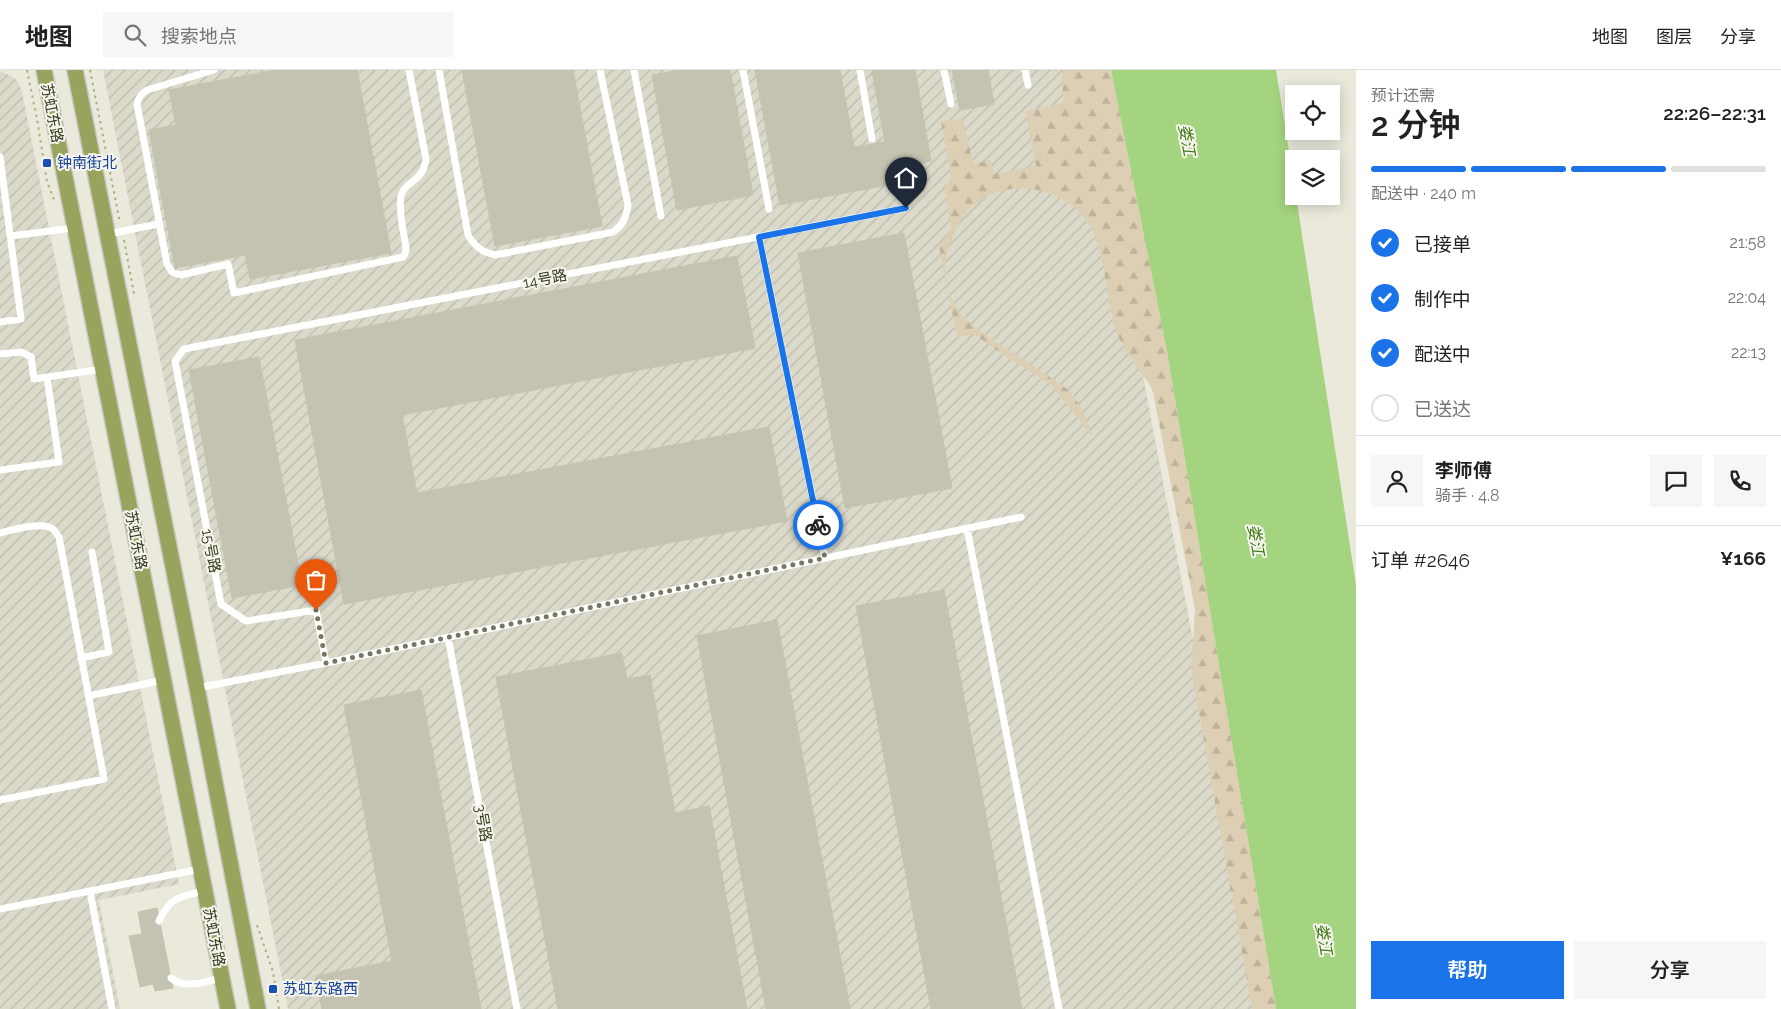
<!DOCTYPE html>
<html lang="zh">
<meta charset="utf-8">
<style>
:root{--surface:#fff;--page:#f6f6f6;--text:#222;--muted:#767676;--line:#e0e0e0;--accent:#1a73e8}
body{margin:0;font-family:Raleway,"Noto Sans SC",sans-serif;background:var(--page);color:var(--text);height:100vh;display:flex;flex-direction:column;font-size:19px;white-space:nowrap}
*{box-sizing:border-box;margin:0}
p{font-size:16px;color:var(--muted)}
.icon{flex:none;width:28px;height:28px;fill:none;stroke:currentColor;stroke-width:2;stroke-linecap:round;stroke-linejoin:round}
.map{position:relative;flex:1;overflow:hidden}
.panel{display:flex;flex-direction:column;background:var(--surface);width:425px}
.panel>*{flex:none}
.controls{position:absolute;left:1285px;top:15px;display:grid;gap:10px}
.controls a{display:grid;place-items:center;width:55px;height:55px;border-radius:0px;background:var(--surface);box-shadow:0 2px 12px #0003;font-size:25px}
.pin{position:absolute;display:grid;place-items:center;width:42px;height:42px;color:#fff;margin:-51px -21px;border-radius:50% 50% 50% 0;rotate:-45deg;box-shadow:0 0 5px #0007}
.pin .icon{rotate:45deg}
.courier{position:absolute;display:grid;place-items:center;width:50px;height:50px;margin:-25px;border:4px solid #1a73e8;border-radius:50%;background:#fff;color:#222;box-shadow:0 1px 6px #0007}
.summary em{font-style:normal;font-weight:600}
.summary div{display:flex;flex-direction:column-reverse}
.summary{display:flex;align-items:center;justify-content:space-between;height:85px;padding:0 15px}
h1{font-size:32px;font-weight:600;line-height:38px}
.bar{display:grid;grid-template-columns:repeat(4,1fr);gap:8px 5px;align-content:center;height:60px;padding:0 15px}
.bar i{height:6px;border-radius:4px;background:var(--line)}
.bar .active{background:var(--accent)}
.bar p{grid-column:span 4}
.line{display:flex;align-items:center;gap:12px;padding:0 15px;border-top:1px solid var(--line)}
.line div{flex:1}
.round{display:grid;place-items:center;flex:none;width:52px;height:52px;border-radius:0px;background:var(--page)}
ol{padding:0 15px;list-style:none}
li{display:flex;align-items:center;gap:15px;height:55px}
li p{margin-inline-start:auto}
li .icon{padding:5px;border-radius:50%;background:var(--accent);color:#fff;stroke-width:4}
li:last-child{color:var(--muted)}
li i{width:28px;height:28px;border:2px solid var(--line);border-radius:50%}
.primary-button{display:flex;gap:10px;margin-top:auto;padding:10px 15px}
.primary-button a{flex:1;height:58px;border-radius:0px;background:var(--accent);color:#fff;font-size:20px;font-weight:600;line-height:58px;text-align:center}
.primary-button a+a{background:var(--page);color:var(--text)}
header{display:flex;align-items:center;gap:30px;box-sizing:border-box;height:70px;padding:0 25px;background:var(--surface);border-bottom:1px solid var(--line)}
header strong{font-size:24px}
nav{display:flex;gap:28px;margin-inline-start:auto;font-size:18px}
.search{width:350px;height:45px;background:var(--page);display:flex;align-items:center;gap:12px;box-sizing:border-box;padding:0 18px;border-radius:0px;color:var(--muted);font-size:19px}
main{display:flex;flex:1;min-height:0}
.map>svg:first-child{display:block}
</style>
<header>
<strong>地图</strong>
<div class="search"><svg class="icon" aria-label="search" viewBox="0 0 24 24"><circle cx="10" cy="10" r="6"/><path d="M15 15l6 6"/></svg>搜索地点</div>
<nav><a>地图</a><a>图层</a><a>分享</a></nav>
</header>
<main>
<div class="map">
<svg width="1356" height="939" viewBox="0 0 1356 939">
<defs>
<pattern id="industrial-furrows" width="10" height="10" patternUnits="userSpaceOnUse" patternTransform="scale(1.25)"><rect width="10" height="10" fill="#dad9ca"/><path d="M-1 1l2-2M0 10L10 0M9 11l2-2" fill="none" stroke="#bcbbad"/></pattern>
<pattern id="forest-firs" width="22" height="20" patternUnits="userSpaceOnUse" patternTransform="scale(1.25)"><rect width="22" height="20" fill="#ddcfb3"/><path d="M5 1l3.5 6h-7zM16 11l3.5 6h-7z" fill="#beb29a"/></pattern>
</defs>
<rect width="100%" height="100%" fill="#eae9dc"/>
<!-- industrial -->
<path fill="url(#industrial-furrows)" d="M103,0H1085L1263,939H288Z
M0,1L13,7L18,12L22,22L179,814L99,830L120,939H0Z"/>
<!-- forest -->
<path fill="url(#forest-firs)" d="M1062,0H1111L1167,281L1276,939H1252L1191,598L1195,539L1153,322C1150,313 1144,308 1139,300C1130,288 1120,273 1115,258C1104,223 1107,174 1083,146C1053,112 996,108 966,143C957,154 952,168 948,181C943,199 946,222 957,239C970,257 989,267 1007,279C1027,292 1047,305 1067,319C1080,332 1087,347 1092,366L1051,315L998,281L974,264L957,267L939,176L951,161L944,114L952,112L941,51L963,48L973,94L990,90L994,104L1036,96L1025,41L1063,33Z"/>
<!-- water -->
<path fill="#a4d47f" d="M1111,0H1276L1294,113V126H1296L1356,515V939H1276L1167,281Z"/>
<!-- building -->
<path fill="#c4c3b2" stroke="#c3c3ae" d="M275,0H357L391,183L250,209L245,185L175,198L149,60L176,55L169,20Z
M462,0H573L602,156L495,176Z
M680,0H730L753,125L677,140L652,5Z
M755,0H840L854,77L885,72L872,0H915L931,91L912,95L915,110L780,135Z
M952,0H988L994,34L960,40Z
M904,163L952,418L845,438L798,183Z
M737,186L755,278L402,345L417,423L769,357L787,451L344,534L295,270Z
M259,287L302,515L232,528L189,300Z
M944,520L1022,939H931L856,536Z
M777,550L850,939H766L697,566Z
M622,583L627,609L650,605L675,743L709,736L747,939H558L496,607Z
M421,620L481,939H401L344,635Z
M157,838L173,918L155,921L153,914L140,917L129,866L142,864L138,842Z
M392,891L401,939H322L316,906Z"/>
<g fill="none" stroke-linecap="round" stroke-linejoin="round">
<defs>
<path id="primary" d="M44,0L228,939
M75,0L197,618L258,939"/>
</defs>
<!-- primary casing -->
<use href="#primary" stroke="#c7c8c0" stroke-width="18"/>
<!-- path -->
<path stroke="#abb07a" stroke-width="2" stroke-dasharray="2.5 4" stroke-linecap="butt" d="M27,0L37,49L47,112L55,132
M90,0L120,153
M124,170L134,224
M257,855L273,902L279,939"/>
<!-- lane -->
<path stroke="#fff" stroke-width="7" d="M214,0L147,20C141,24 139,27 137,34L167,194L172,202L181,205L228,194L234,223L403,187L405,184L406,178C404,165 398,138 401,126C404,111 423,113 426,89L409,0
M439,0L468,165C475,177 482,182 495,185L613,162C623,155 626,148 628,135L600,0
M634,0L661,146
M743,0L769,139
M860,0L872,69
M944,0L951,34
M1025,0L1028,15
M0,87L21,249L0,252
M108,164L158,154
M11,166L74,158
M759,167L825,488
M0,284L21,282L31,287L34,309L102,299
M0,400L59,392L47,307
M967,458L1059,939
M0,463C13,460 44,450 54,460C56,462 57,465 59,467L104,709L0,730
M448,567L517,939
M81,588L109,582L92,482
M326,593L316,540L246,551L221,534L175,291L184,279L906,138
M197,618L326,593L1021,447
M88,626L163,610
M90,821L112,939
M0,839L200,799
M159,851C170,827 181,826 205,821
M171,908C185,920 206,911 222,908"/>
<!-- primary -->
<use href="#primary" stroke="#98a35d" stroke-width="15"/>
</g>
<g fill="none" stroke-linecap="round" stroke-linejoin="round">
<!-- done -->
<path stroke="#757760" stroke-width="5" stroke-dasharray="0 9" d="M316,540L326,593L825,488L818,455"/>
<!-- route -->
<path stroke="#1a73e8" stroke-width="6" d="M818,455L759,167L906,138"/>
</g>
<!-- markers -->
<g fill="#1a4fb4" stroke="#f6f5ed" stroke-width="2">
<rect x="42" y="88" width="10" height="10" rx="2.5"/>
<rect x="268" y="914" width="10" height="10" rx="2.5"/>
</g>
<g text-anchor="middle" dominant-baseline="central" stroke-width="4" stroke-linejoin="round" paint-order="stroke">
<!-- street labels -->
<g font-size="15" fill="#363a1d" stroke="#f6f5ed">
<text transform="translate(52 43) rotate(79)">苏虹东路</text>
<text transform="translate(545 209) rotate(-11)">14号路</text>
<text transform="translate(136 470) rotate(79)">苏虹东路</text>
<text transform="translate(211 481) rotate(79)">15号路</text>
<text transform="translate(483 753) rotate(80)">3号路</text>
<text transform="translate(214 867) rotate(79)">苏虹东路</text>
</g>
<!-- transit labels -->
<g font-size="15" fill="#164399" stroke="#f6f5ed" text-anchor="start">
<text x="57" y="93">钟南街北</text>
<text x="283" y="919">苏虹东路西</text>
</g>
<!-- water labels -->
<g font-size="16" font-style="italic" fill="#3f7815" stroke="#f6f5ed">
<text transform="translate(1187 70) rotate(80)">娄江</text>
<text transform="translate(1256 470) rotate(80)">娄江</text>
<text transform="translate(1324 869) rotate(80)">娄江</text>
</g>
</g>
</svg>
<div class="controls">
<a><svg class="icon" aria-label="locate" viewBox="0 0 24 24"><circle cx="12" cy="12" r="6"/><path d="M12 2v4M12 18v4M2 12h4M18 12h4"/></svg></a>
<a><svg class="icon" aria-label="layers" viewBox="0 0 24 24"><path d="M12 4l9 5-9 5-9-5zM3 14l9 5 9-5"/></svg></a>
</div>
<div class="pin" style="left:316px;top:540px;background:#ea580c"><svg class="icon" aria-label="bag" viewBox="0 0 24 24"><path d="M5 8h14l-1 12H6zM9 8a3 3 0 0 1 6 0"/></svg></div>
<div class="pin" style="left:906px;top:138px;background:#1f2937"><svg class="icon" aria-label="home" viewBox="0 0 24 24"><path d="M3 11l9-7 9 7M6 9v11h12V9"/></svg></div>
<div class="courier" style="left:818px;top:455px"><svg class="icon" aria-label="bike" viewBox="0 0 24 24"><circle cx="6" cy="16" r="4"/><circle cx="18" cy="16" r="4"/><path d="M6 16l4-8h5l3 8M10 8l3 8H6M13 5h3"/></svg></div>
</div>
<section class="panel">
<div class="summary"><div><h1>2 分钟</h1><p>预计还需</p></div><em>22:26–22:31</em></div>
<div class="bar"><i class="active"></i><i class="active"></i><i class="active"></i><i></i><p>配送中 · 240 m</p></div>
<ol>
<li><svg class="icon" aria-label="check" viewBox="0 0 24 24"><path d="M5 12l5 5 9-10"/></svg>已接单<p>21:58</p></li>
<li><svg class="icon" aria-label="check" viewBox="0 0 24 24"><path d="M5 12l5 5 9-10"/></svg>制作中<p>22:04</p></li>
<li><svg class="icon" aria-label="check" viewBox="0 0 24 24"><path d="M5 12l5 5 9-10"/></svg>配送中<p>22:13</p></li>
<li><i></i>已送达</li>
</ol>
<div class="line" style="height:90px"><a class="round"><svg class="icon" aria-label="person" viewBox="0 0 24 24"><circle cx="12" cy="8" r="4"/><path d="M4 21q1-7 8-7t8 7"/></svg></a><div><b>李师傅</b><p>骑手 · 4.8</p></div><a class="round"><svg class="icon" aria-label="chat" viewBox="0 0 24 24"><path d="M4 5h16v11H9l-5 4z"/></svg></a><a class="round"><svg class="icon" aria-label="phone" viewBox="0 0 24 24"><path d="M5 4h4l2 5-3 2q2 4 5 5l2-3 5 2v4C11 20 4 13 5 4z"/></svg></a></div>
<div class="line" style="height:65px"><div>订单 #2646</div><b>¥166</b></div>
<div class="primary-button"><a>帮助</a><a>分享</a></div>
</section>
</main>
